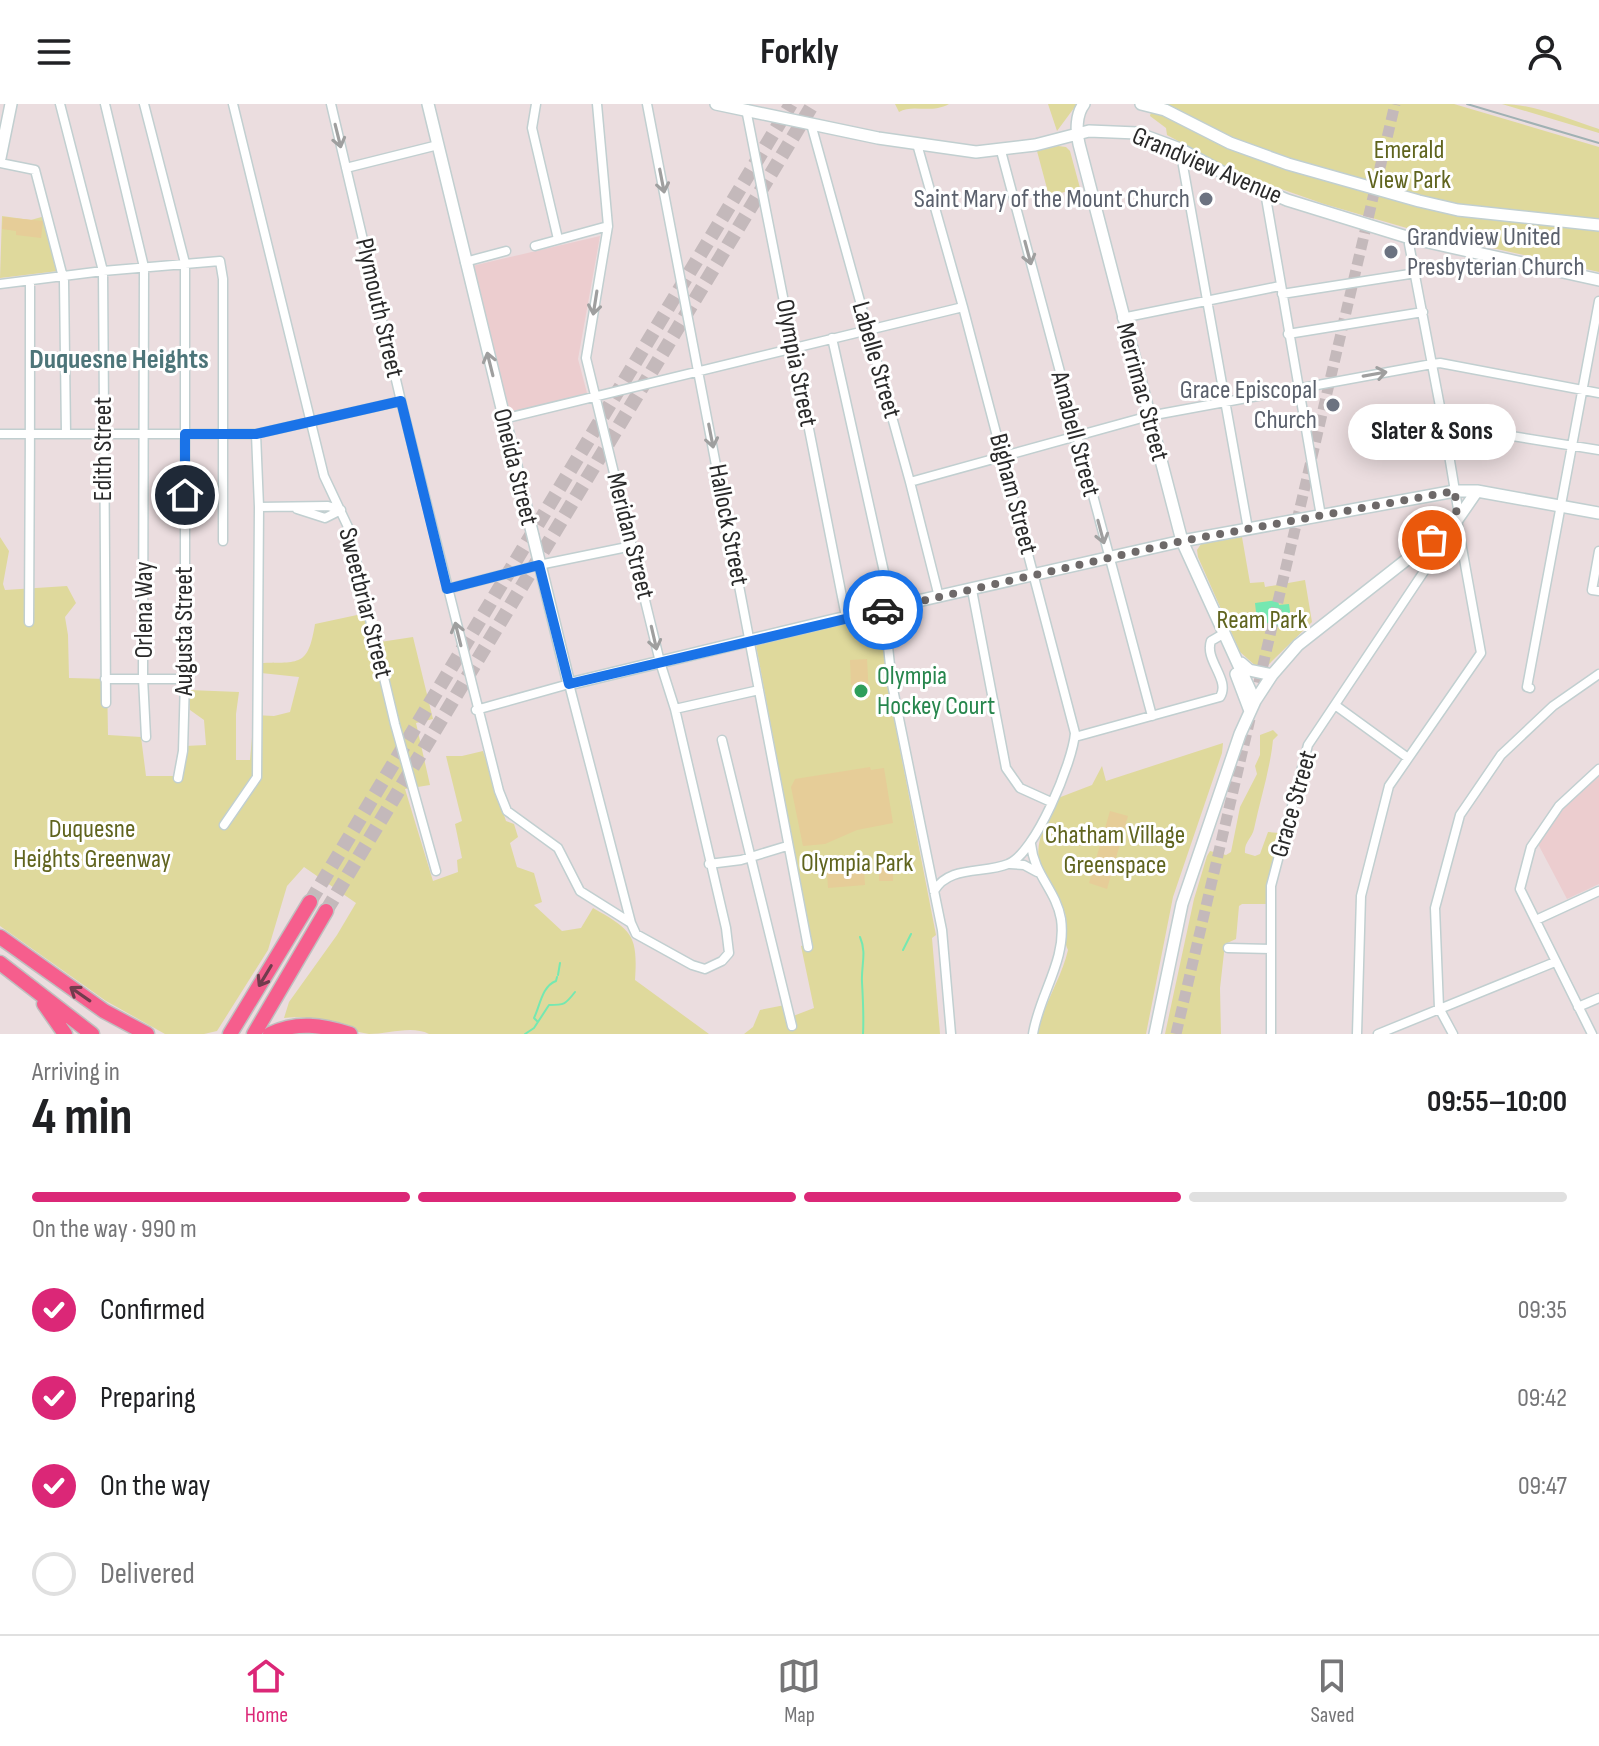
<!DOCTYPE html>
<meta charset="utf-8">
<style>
:root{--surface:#fff;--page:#f2f2f2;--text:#202124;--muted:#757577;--line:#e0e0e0;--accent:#db2777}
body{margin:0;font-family:"Sofia Sans Condensed",sans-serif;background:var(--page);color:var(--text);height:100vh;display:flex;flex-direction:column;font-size:30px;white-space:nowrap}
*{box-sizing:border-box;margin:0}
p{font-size:26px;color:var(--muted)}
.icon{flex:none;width:44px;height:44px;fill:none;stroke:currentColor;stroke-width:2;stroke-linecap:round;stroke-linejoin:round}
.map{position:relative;height:930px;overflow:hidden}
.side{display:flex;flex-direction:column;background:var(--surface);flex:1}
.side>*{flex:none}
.pin{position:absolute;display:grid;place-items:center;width:68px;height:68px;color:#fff;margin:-34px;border:4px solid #fff;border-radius:50%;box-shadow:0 2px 8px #0007}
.courier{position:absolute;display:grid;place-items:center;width:80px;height:80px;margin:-40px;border:6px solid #1a73e8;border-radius:50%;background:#fff;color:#222;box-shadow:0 2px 10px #0007}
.bubble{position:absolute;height:56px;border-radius:28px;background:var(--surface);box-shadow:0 4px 20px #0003;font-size:26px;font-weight:700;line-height:56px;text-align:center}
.head em{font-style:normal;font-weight:700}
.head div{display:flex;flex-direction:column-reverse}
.head{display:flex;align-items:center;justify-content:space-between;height:136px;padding:0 32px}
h1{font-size:52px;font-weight:700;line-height:60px}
.bar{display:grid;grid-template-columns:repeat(4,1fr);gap:12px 8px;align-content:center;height:96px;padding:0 32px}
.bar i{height:10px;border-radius:6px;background:var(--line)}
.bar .current{background:var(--accent)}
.bar p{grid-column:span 4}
ol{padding:0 32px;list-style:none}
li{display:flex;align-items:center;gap:24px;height:88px}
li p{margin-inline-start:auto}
li .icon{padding:8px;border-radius:50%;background:var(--accent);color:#fff;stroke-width:4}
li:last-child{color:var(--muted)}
li i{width:44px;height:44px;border:4px solid var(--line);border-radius:50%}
header{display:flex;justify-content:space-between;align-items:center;height:104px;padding:0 32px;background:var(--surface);font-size:36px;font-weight:700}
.dock{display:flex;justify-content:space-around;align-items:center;height:112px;border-top:2px solid var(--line);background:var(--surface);font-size:22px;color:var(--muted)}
.dock a{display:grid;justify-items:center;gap:4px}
.dock .current{color:var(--accent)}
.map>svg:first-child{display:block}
</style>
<header><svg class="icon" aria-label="menu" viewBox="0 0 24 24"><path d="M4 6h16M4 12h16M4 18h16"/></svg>Forkly<svg class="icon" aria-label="person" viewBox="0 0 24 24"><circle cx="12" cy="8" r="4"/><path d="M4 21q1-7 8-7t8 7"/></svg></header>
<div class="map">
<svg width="1599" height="930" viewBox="0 0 1599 930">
<rect width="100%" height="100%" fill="#ebdddf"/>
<!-- education -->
<path fill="#eccdcf" d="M600,132L578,255L587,289L508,310L472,162Z
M1599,672V780L1567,795L1538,740L1563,704Z"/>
<!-- green -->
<path fill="#dfd99c" d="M895,0H949C931,10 912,0 899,8Z
M1048,0H1077L1057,27Z
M1162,0H1454L1599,43V168L1452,135L1448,136L1324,100L1239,70L1167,31L1166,24L1150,12L1151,8Z
M1502,0C1534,0 1568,15 1599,25V29Z
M1058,42L1066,43L1070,47L1080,84L1049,92L1037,47Z
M2,112L31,116L45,112L58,167L0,174Z
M0,433L9,447L3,480L5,486L67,482L76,499L65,513L68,531L69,574L107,575L108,631L141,633L146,672H183L185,642L206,641L204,616L190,606L189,586L239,588L236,610V656H250L254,611L274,612L290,608L299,573L261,569L260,559C300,558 308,563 315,520L371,508L380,538L413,533L433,615L416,619L430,681L405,685L433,777L458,768L457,756L462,754L455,720L462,717L446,652H462L483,647L506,717L514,720L518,733L510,739L517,763L534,769L542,798L534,801L562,827L581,824L593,804C632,826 638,831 635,876L709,930H429C412,921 388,930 369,930C337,925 317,910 284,914L289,898L337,831L356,799L304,763L287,782L268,846L217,927L204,930H165L106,897L0,822Z
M1242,433L1250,479L1264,478L1265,483L1305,476L1312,518L1265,564H1258L1240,548L1198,453L1197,446L1201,440Z
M875,512L876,517H879L895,620L936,831L932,834L940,930H744L753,923L760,906L785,901L788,914L814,904L801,842L811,839L756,541Z
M1273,626L1278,631L1273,636C1270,666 1260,696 1254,725C1252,734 1244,738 1245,749L1255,752L1260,750L1268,728L1279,729L1268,777L1266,800H1242L1239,802L1236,835L1225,840L1220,884L1221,930H1165L1194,795L1207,752L1210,747L1226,751L1231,748L1240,703L1257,670L1255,662L1260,651V631Z
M1223,639L1222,649L1173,793L1146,930H1037C1044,899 1062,873 1068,846C1062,835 1069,822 1065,809C1061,796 1054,789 1047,777C1028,744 1044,725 1058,694L1092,681L1102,662L1106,677Z"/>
<!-- pitch -->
<path fill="#e6cd98" d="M3,113L43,117L41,134L16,131V127L2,125Z
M867,555L869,594H855L854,581H851L850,556Z
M870,663L871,666L884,664L893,719L857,726L825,740L803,742L791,683L795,675Z
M1110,707L1128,712L1107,785L1089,779Z
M863,752L865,781L828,784L826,755Z
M879,758H893V777H879Z"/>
<!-- water -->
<path fill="#75e8b1" d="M1278,496L1279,501L1289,500L1291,515L1282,516V522L1258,526L1255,499Z"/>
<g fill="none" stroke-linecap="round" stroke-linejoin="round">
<!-- stream -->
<path stroke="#75e8b1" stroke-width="2" d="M860,833C867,849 861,862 862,878C863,896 864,912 863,930
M903,846L911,830
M558,871L560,859
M537,917L534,914C540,902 542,882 556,877L557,873
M525,930L534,924L549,901C564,901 565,901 575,888"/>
<!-- secondary-tunnel -->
<path stroke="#c4b9bb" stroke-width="11" stroke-dasharray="11 5.5" stroke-linecap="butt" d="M1255,595L1395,0
M1176,930L1250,615"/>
<!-- highway-tunnel -->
<path stroke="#c4b9bb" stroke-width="14" stroke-dasharray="14 7" stroke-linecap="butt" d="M310,798L791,0
M326,807L813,0"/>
<defs>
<path id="street" d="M60,0L103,167L106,599
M105,0L144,163L143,574L146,633
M144,0L185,159V575L183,647L178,674
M233,0L324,372L348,423L395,620L436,767
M331,0L401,297L499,687L507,707L558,744L580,787L631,819L636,830L692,861L705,865L722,857L729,849L726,824L675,605L660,558L586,254L608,122L597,0
M536,0L532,24L558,135
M647,0L808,843
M746,5L846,513
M811,20L910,378L939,493
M917,40L963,203L1075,629C1073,658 1035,750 1008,760C984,770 949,761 934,787
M1180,45L1248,425
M1001,47L1152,612
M0,59L35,66L64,177L66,330
M346,64L438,41
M1265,88L1321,412
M535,142L608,122
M465,158L506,147
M0,180L103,167L220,157L223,175V437
M1282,190L1416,169
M1122,214L1280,182
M1288,230L1423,208
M832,234L892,504
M503,315L963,203
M1443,321L1599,346
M0,330H256L401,297
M910,378L1149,312L1432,260L1440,259L1599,289
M259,403L328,402L341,406
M297,405L325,414L341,406
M1599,447L1592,486L1599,487
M447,485L539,461L632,442
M972,486L1006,664L1020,684L1051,698
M884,505L892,580L942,826L951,930
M29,518C30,404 30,291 30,177
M105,575H185
M1530,584L1527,583L1599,197
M1335,601L1408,654
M675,605L759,586
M476,606L569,580L631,819
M1075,633L1220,593C1231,576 1204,556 1211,537L1223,530
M722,636L792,922
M224,721L257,673L259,403L256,330
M1031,740C1034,771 1056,786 1061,815C1067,856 1039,891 1033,930
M709,760L741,756L787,742
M1010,760L1024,761L1037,768
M1536,816L1599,787
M1228,844L1271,845
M1578,903L1599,894
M1271,930V782L1308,641L1455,421
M1357,930L1361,792L1389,682L1481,549L1457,416L1458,405L1447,339L1409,140L1410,134
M1378,930L1555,858
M1453,930L1439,904L1435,804L1460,711L1501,651L1553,602L1599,570
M1592,930L1520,785L1531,743L1559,702L1599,665"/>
<path id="secondary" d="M428,0L569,580L834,516L1182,437L1455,387H1477L1599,409
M716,0L878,34L976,48L1035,41L1089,27L1137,29L1180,45L1220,67L1287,96L1410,134L1599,176
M1084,0C1076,10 1076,27 1079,40L1182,437L1255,597
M1141,0L1165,6L1230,39L1288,60L1419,97L1458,106L1599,121
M0,54L11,0
M1241,559L1249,566L1272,571
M1236,570L1250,607
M1155,930L1182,800L1240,630L1255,597L1272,571L1298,541L1457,416L1477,387"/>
<path id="highway" d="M0,833L104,907L147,930
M0,859L92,930
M44,900L65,930
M230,930L310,798
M254,930L326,807
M270,930C297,917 322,921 350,930"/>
</defs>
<!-- street casing -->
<use href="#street" stroke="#c1cfd0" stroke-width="11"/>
<!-- secondary casing -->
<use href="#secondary" stroke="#c1cfd0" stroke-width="14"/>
<!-- highway casing -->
<use href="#highway" stroke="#bfbfbf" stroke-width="17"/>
<!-- street -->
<use href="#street" stroke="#fff" stroke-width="8"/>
<!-- secondary -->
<use href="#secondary" stroke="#fff" stroke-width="11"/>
<!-- highway -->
<use href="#highway" stroke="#f65e8d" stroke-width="14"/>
<!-- rail -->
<path stroke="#a0b1b3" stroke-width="2" d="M1467,0L1599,39"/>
</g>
<!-- one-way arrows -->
<defs><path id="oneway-shaft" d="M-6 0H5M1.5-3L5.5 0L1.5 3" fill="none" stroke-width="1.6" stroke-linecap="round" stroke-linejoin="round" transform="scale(2)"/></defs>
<g stroke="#9f9f9f">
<use href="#oneway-shaft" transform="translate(338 32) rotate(76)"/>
<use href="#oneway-shaft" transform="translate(662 77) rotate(79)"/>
<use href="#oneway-shaft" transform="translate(1028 149) rotate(75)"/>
<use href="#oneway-shaft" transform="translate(595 199) rotate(99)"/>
<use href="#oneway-shaft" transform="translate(490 260) rotate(-104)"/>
<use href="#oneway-shaft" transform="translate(1375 270) rotate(-10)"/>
<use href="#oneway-shaft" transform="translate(711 332) rotate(79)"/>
<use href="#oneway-shaft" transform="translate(1101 428) rotate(75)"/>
<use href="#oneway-shaft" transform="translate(458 530) rotate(-104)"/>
<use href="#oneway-shaft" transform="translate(654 534) rotate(77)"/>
</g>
<g stroke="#713c4d">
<use href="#oneway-shaft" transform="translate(265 872) rotate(121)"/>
<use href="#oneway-shaft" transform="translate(80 890) rotate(-145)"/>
</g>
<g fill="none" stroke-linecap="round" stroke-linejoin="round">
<!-- done -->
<path stroke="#6e6969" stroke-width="8" stroke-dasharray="0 14.4" d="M883,506L1182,437L1455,387L1457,416L1432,436"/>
<!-- route -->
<path stroke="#1a73e8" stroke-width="10" d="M185,391V330H256L401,297L447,485L539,461L569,580L883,506"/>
</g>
<!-- markers -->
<g fill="#6b7280" stroke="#fff" stroke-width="3">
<circle cx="1206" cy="95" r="8"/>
<circle cx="1391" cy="148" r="8"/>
<circle cx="1333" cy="301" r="8"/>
</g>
<circle fill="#2e9e5b" stroke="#fff" stroke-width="3" cx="861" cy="587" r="8"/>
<g text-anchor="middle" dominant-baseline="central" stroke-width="6" stroke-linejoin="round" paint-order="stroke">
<!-- park labels -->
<g font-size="26" fill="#60641e" stroke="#fff">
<text x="1409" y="46">Emerald<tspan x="1409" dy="30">View Park</tspan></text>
<text x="1262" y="516">Ream Park</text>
<text x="92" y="725">Duquesne<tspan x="92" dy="30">Heights Greenway</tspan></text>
<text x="1115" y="731">Chatham Village<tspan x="1115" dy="30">Greenspace</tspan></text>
<text x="857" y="759">Olympia Park</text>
</g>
<!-- street labels -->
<g font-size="26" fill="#2a2a2a" stroke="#fff">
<text transform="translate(1207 62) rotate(23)">Grandview Avenue</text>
<text transform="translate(379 204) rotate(77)">Plymouth Street</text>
<text transform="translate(876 256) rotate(74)">Labelle Street</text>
<text transform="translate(796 259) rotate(79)">Olympia Street</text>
<text transform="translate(1142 288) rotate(75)">Merrimac Street</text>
<text transform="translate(1075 330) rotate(75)">Amabell Street</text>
<text transform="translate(103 345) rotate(-90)">Edith Street</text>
<text transform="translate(515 363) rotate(76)">Oneida Street</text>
<text transform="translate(1013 390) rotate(75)">Bigham Street</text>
<text transform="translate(728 421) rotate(79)">Hallock Street</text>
<text transform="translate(630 432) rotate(76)">Meridan Street</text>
<text transform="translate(365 499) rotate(76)">Sweetbriar Street</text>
<text transform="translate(144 506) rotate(-90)">Orlena Way</text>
<text transform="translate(184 527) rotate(-90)">Augusta Street</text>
<text transform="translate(1294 700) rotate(-74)">Grace Street</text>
</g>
<!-- worship labels -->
<g font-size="26" fill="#5b616d" stroke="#fff" text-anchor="end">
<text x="1190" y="95">Saint Mary of the Mount Church</text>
<text x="1407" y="133" text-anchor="start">Grandview United<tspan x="1407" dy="30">Presbyterian Church</tspan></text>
<text x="1317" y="286">Grace Episcopal<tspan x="1317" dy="30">Church</tspan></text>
</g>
<!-- leisure labels -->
<g font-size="26" fill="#27864d" stroke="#fff" text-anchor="start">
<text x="877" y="572">Olympia<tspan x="877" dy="30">Hockey Court</tspan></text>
</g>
<!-- neighbourhood labels -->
<g font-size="28" font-weight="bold" fill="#4d7579" stroke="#fff">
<text x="119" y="255">Duquesne Heights</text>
</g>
</g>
</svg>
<div class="pin" style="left:1432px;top:436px;background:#ea580c"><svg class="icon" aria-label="bag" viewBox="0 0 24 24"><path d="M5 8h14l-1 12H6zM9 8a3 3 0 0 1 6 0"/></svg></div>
<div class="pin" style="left:185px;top:391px;background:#1f2937"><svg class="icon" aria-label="home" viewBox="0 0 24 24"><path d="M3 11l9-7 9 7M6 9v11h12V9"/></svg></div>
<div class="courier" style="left:883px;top:506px"><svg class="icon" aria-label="car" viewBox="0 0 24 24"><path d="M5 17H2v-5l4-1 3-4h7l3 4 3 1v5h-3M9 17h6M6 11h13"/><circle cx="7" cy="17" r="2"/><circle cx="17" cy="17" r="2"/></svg></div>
<div class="bubble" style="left:1348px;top:300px;width:168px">Slater &amp; Sons</div>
</div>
<section class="side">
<div class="head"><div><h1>4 min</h1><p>Arriving in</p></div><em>09:55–10:00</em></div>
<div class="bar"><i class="current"></i><i class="current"></i><i class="current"></i><i></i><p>On the way · 990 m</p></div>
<ol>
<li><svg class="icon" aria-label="check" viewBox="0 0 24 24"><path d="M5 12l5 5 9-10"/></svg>Confirmed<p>09:35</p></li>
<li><svg class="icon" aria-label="check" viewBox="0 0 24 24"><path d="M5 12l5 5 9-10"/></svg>Preparing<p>09:42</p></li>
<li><svg class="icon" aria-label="check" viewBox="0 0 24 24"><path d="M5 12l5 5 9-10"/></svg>On the way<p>09:47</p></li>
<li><i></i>Delivered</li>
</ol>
</section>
<nav class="dock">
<a class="current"><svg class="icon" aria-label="home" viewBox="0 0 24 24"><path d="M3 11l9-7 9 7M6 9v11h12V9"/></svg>Home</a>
<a><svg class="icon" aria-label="map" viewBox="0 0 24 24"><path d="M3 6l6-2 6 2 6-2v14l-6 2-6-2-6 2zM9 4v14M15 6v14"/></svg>Map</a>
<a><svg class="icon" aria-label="saved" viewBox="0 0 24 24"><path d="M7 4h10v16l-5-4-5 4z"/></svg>Saved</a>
</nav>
